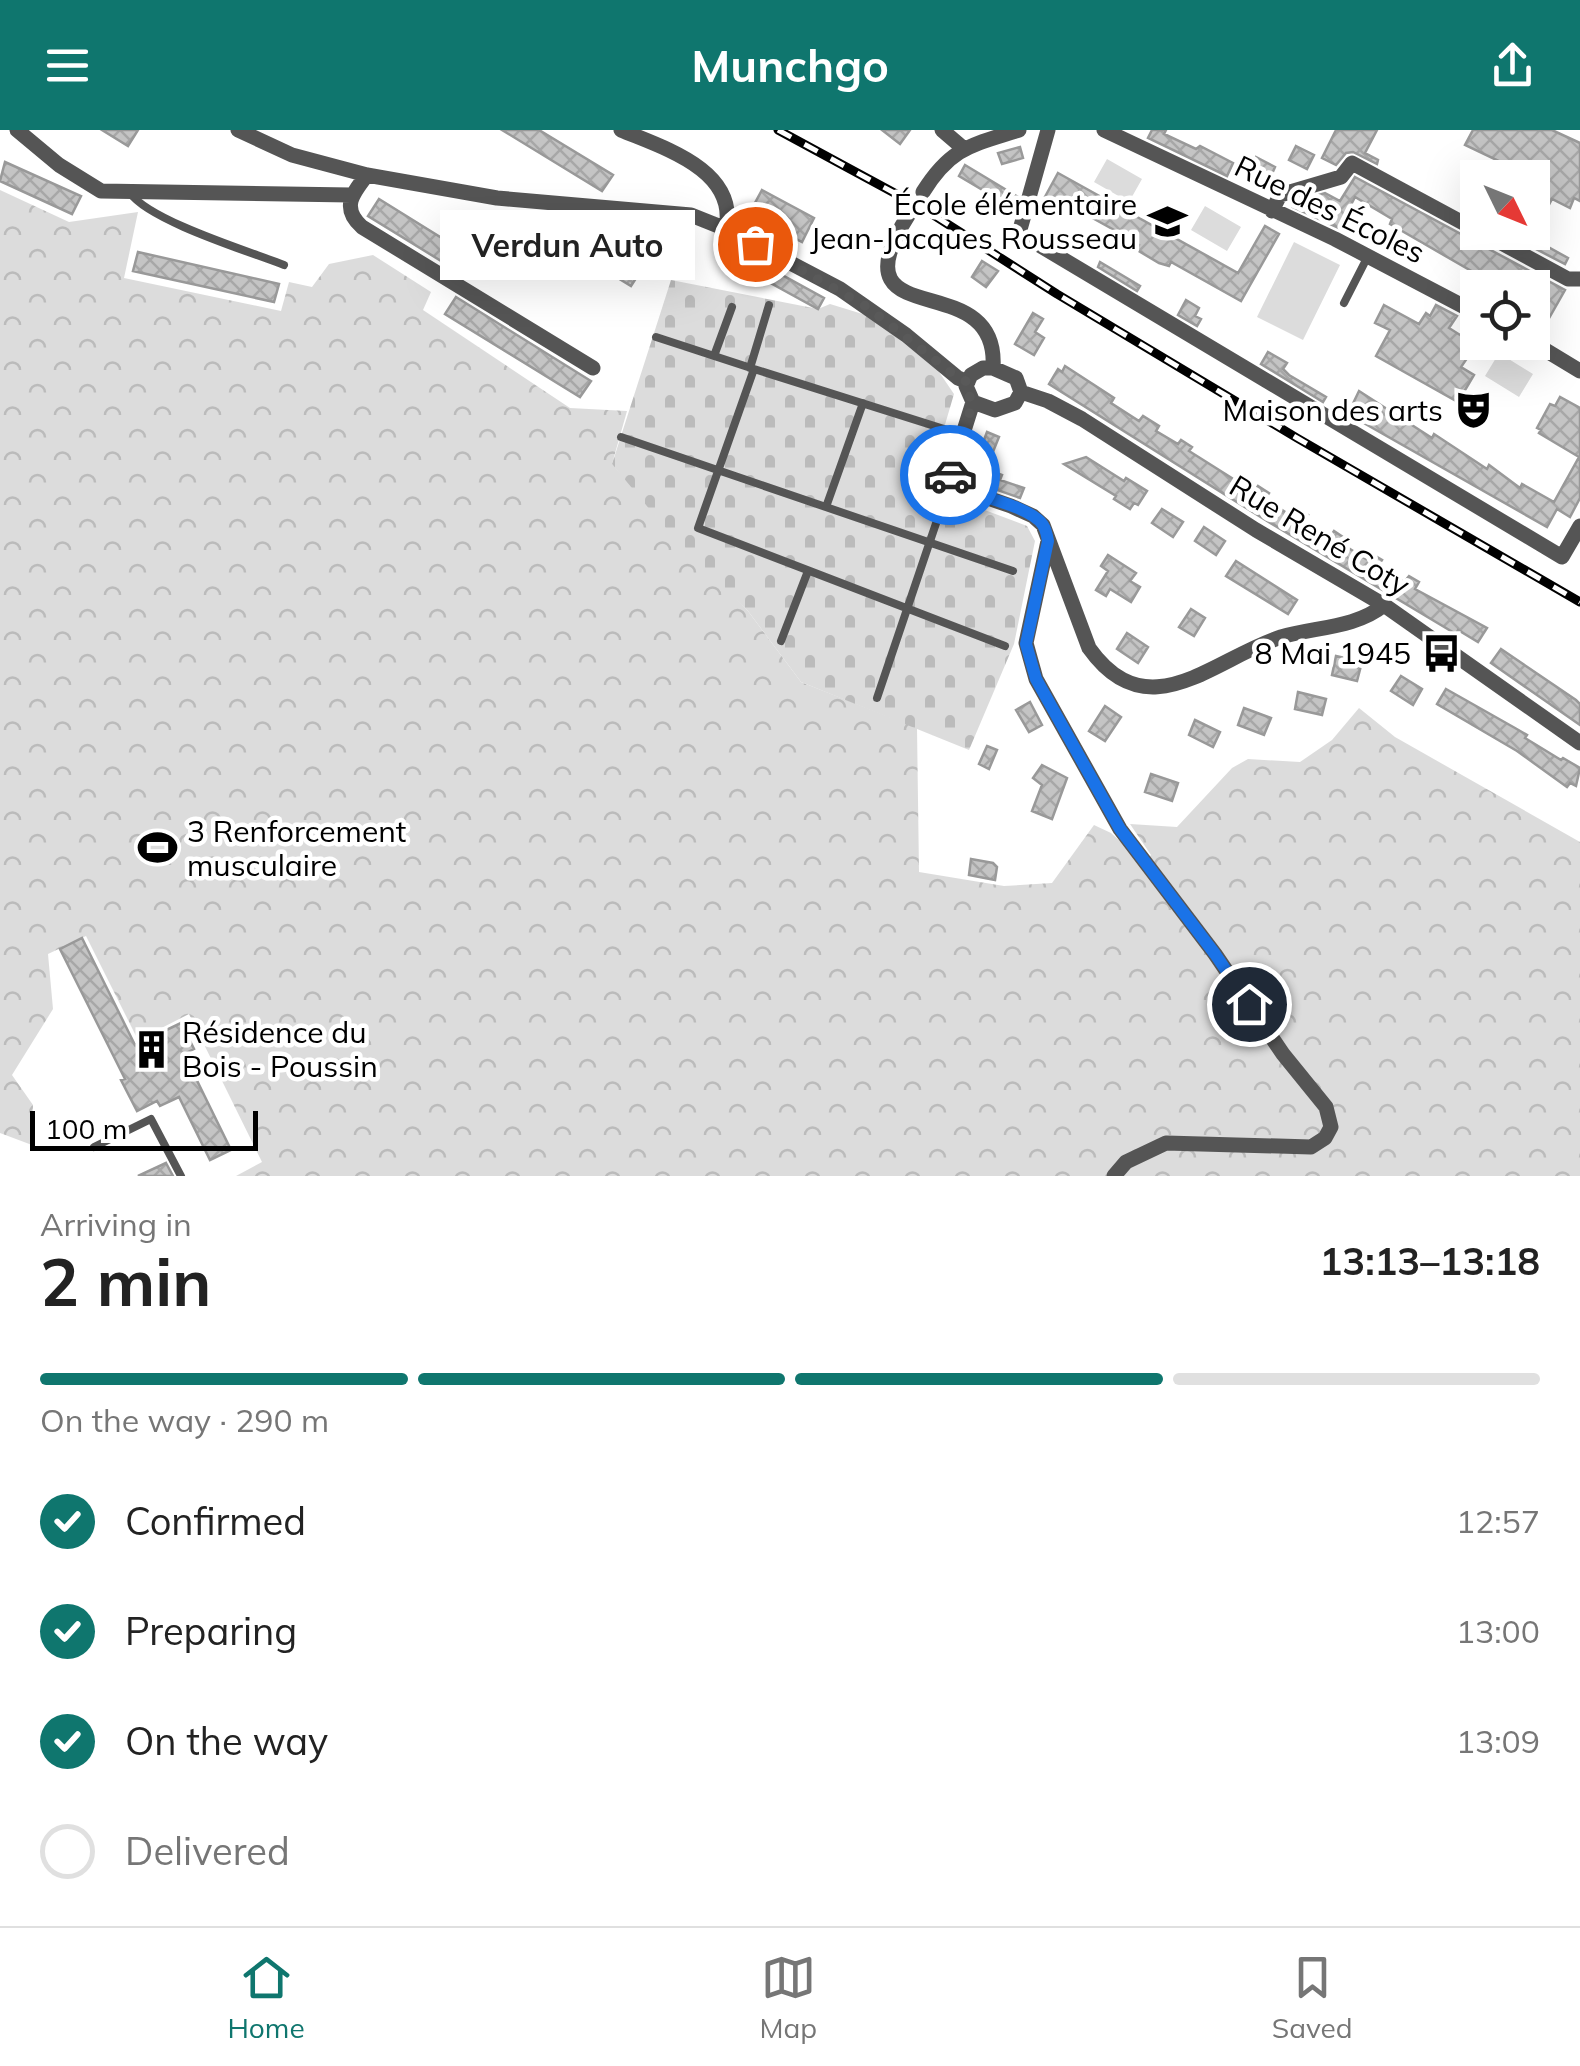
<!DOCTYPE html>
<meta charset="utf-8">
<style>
:root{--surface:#fff;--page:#f2f2f2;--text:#222;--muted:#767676;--line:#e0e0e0;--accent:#0f766e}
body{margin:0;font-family:Mulish,sans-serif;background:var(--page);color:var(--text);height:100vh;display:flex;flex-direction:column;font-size:38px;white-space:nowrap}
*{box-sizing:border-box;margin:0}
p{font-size:32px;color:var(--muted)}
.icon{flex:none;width:55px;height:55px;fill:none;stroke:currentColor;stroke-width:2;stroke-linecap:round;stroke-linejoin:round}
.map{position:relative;height:1046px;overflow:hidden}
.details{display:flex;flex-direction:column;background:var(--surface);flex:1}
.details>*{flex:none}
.needle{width:65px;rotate:133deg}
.controls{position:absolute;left:1460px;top:30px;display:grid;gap:20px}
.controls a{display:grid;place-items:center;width:90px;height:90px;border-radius:0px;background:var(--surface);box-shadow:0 10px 40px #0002;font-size:50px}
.scale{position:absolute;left:30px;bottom:25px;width:228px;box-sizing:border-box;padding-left:10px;border:5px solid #000;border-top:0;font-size:28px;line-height:35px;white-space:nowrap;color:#000;-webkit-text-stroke:8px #fff;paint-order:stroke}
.pin{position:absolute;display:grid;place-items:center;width:85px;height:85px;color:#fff;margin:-42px;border:5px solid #fff;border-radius:50%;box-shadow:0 2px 10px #0007}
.courier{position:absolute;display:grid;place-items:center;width:100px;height:100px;margin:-50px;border:8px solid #1a73e8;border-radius:50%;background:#fff;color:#222;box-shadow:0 2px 12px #0007}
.bubble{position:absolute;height:70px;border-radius:0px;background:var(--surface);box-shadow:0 10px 40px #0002;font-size:32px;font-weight:700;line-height:70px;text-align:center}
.summary em{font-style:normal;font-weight:700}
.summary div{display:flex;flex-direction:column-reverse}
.summary{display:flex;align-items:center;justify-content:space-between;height:170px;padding:0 40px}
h1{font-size:65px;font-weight:700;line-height:75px}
.bar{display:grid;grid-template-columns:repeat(4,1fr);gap:15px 10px;align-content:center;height:120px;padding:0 40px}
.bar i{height:12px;border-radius:8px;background:var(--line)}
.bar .current{background:var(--accent)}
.bar p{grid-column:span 4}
ol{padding:0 40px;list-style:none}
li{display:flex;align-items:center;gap:30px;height:110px}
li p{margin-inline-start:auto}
li .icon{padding:10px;border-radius:50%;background:var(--accent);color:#fff;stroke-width:4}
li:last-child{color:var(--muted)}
li i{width:55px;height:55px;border:5px solid var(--line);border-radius:50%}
header{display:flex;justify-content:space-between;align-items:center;height:130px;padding:0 40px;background:var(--accent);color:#fff;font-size:45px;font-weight:700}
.menu{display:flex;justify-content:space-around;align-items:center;height:140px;border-top:2px solid var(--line);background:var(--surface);font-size:28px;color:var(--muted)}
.menu a{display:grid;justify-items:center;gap:5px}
.menu .current{color:var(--accent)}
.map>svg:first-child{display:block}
</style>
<header><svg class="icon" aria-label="menu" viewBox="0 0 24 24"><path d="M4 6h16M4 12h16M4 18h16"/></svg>Munchgo<svg class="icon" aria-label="share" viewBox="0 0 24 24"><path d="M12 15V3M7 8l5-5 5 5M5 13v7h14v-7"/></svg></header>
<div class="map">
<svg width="1580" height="1046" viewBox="0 0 1580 1046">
<defs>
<pattern id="forest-crowns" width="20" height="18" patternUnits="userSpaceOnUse" patternTransform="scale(2.5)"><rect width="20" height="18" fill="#dcdcdc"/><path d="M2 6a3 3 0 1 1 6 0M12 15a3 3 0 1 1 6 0" fill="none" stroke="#bbb"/></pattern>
<pattern id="cemetery-stones" width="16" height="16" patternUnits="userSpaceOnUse" patternTransform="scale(2.5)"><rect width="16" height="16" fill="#dcdcdc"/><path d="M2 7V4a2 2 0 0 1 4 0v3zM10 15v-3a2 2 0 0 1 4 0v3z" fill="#bbb"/></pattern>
<pattern id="building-cross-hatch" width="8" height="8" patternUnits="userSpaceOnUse" patternTransform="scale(2.5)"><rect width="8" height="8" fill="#c4c4c4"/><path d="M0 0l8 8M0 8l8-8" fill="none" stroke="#a7a7a7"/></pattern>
</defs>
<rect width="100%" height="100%" fill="#fff"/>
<!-- green -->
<path fill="#dcdcdc" d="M1107,29L1142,49L1129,72L1094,52Z
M1205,76L1241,97L1227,121L1191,100Z
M1294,112L1340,135L1303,210L1257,187Z
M1499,223L1533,244L1519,267L1485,246Z"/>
<!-- forest -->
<path fill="url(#forest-crowns)" d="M0,60L69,92L138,82L124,148L281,181L289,152L312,157L329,134L373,125L431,162L423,180L570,278L627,281L612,334L748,481L801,552L917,598L919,742L1004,756L1052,753L1094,695L1111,703L1144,733L1151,725L1130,694L1177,697L1232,638L1248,629L1300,632L1332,610L1359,578L1395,607L1580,712V1046H236L262,1032L189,884L138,910L86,806L48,824L53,879L12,945L33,975L32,1015L0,1003Z"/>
<!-- cemetery -->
<path fill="url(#cemetery-stones)" d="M671,150L818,179L830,174L869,186L937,239L954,264L929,349L939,353L937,362L1027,396L1035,411L1014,514L969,620L801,552L748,481L661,393L612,334Z"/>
<!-- building -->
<path fill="url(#building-cross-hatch)" stroke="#999" stroke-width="2.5" d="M102,0H138L128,16Z
M502,0H539L613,45L602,61Z
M882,0H910L900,14Z
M1152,0H1166L1164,4L1196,19L1200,16L1233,33L1227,46L1148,8Z
M1336,0H1377L1365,23L1378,30L1377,34L1353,22L1346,23L1336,35L1322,28Z
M1473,0H1552L1580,13V71L1574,68L1570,78L1552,69L1532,107V48H1524L1499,36L1501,32L1465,15Z
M1296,16L1314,25L1307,39L1289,30Z
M1020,17L1023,28L1002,34L998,23Z
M1256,27L1275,37L1266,57L1248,46Z
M5,32L81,66L72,84L0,51Z
M965,35L1018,67L1013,78L959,46Z
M1058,43L1238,143L1265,96L1279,104L1241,171L1171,132L1169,136L1159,133L1137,120L1139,115L1134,111L1058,69L1051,82L1040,76Z
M1355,47L1565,160L1540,204L1532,201V158H1474L1480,146L1390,94L1392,89L1355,67L1339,98L1293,77L1295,72L1325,63L1340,71Z
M762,60L814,88L802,112L749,84Z
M379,69L469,125L459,142L368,86Z
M1532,108L1568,128L1565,134L1532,117Z
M598,111L642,139L631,156L587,129Z
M138,122L279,154L274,172L133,141Z
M740,122L824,168L818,179L734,133Z
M982,131L998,141L986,157L972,147Z
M1100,132L1140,156L1137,161L1098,137Z
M456,167L591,251L580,267L445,184Z
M1186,170L1199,178L1195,186L1201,189L1197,196L1178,185Z
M1384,175L1419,194L1426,183L1430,186L1436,175L1457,186L1449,198L1476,215L1461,237L1474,245L1458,272L1376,226L1390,200L1375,193Z
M1033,183L1043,189L1035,202L1044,208L1034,225L1015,214Z
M1268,222L1287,233L1283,239L1289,245L1326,267L1323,272L1261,234Z
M1065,236L1114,268L1111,273L1139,291L1143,286L1159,296L1156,301L1178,314L1181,310L1192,317L1189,321L1254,362L1258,356L1269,363L1265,369L1293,387L1298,379L1308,385L1304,392L1330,407L1334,401L1346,409L1342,414L1366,429L1370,423L1382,430L1378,436L1404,452L1409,446L1419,452L1415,459L1487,498L1478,512L1458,500L1456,504L1267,391L1049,254L1058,239L1062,242Z
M1359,261L1432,308L1434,304L1487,339L1489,335L1520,358L1522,354L1554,372L1579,327L1539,303L1541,300L1537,298L1550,274L1555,276L1560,267L1580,278V368L1570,387L1557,379L1547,397L1348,284Z
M987,302L999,307L986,339L1002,345L1000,350L1024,358L1020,368L969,350Z
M1086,327L1124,351L1126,348L1147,361L1138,375L1134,373L1130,379L1114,369L1116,366L1064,334Z
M912,346L930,352L925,366L908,361Z
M1162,379L1183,392L1173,407L1152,393Z
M1204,397L1225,411L1216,425L1195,411Z
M1108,425L1136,443L1130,451L1140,457L1131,472L1110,459L1106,466L1096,460L1108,441L1101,436Z
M1236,431L1297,470L1288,484L1226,446Z
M1191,479L1205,488L1194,506L1179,497Z
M1127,503L1148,517L1138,533L1117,519Z
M1501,519L1576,570L1580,574V595L1491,533Z
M1336,526L1362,532L1357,551L1332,545Z
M1401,546L1422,559L1413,575L1391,561Z
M1446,559L1515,598L1527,605L1525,608L1561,630L1563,628L1580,638L1576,656L1570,653L1567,657L1517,621L1437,574Z
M1298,562L1326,569L1322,585L1295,579Z
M1030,572L1042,595L1029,602L1016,580Z
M1105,576L1121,587L1105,611L1089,601Z
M1244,578L1271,588L1264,605L1238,595Z
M1195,590L1220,602L1213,617L1189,605Z
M987,616L997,620L989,639L979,634Z
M1042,635L1067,648L1052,689L1032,681L1042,655L1033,648Z
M1151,644L1178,653L1172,671L1145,662Z
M971,729L993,733L997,737L995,750L969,745Z
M82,808L135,915L181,893L194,919L184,924L231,1020L210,1030L179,967L160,976L157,971L137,981L121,950L125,949L60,819Z
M166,1033L173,1046H138Z"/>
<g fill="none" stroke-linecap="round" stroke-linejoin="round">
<!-- service -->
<path stroke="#555" stroke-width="8" d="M130,63C150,91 248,121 284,135
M1344,173L1368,126
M656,207L754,239
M714,226L732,177
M750,238L769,175
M963,305L754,239L698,398L1005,516
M621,307L1013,441
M826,377L863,273
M781,511L808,441
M877,568L951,349
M94,1017L151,989L181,1046"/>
<!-- minor -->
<path stroke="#555" stroke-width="15" d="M17,0L59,35L101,61L351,65
M238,0L292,25L367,45L497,68L691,85L726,99L840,159L906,205L958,248L968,252
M621,0C664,18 738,40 726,99
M942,0L963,18
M1048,0L1019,103L1562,427L1580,396
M1104,0L1335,109L1478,184
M367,45C352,64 341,78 362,97L593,238
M923,62C951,17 972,15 1019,0
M1272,81L1280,65L1341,47L1352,33L1478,101
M909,84C829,210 1000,132 993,238
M1481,102L1568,149H1580
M1532,212L1580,241
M983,238H993L1016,248L1021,262L1015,273L995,280L973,272L966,256L971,245Z
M1021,262L1048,271L1082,289L1256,400L1384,475L1580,613
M973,272L950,345L959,358L1011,376L1033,386L1043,395L1089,518C1148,601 1213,529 1281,507C1315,497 1356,498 1384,475
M1048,411L1026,513L1036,549L1120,699L1215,824L1283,924L1326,977L1331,997L1325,1008L1311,1017L1166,1013L1126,1032L1114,1046"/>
<defs>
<path id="rail" d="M778,0L924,79L1057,164L1297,308L1580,472"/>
</defs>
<!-- rail casing -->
<use href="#rail" stroke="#000" stroke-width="9"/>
<!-- rail -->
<use href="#rail" stroke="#fff" stroke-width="5" stroke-dasharray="15" stroke-linecap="butt"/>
</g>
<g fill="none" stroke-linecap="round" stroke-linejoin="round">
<!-- done -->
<path stroke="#595959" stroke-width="10" stroke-dasharray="0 18" d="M755,114L867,177L958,248L968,252V264L973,272L950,345"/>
<!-- route -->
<path stroke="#1a73e8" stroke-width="12" d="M950,345L958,358C979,366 1031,377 1043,395C1046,400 1047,405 1048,411L1026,514L1036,549L1120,699L1215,824L1249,874"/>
</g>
<!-- icons -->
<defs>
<symbol id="school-bare" viewBox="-9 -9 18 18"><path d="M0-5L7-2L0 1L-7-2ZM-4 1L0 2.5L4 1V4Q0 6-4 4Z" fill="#000" stroke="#fff" stroke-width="2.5" paint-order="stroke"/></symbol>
<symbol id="theatre-bare" viewBox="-9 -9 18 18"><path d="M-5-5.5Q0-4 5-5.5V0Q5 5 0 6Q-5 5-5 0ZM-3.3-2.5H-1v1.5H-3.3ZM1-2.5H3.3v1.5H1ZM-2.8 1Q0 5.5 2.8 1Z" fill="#000" stroke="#fff" stroke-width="2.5" paint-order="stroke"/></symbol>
<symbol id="bus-bare" viewBox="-9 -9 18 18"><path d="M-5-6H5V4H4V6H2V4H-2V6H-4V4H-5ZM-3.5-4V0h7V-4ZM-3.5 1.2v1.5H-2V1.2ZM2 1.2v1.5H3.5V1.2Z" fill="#000" stroke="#fff" stroke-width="2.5" paint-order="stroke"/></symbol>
<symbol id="stadium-bare" viewBox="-9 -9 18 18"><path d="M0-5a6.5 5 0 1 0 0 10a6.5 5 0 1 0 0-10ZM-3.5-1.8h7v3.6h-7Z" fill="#000" stroke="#fff" stroke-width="2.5" paint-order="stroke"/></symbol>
<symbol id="building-bare" viewBox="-9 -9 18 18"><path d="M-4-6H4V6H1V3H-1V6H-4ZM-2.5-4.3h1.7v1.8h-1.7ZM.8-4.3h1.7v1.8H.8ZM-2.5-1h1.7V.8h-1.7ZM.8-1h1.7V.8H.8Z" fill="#000" stroke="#fff" stroke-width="2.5" paint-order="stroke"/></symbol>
</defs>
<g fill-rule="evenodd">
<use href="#school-bare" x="1140" y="64" width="55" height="55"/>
<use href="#theatre-bare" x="1446" y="252" width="55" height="55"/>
<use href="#bus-bare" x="1414" y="496" width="55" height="55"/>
<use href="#stadium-bare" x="130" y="690" width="55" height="55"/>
<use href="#building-bare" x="124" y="892" width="55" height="55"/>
</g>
<g text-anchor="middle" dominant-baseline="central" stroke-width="9" stroke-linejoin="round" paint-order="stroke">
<!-- poi labels -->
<g font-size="30" fill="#000" stroke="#fff" text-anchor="end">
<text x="1137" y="74">École élémentaire<tspan x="1137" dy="34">Jean-Jacques Rousseau</tspan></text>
<text x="1443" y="280">Maison des arts</text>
<text x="1411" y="523">8 Mai 1945</text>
<text x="187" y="701" text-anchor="start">3 Renforcement<tspan x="187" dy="34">musculaire</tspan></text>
<text x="182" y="902" text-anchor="start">Résidence du<tspan x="182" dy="34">Bois - Poussin</tspan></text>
</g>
<!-- street labels -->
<g font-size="30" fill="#000" stroke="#fff">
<text transform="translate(1330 79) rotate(26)">Rue des Écoles</text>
<text transform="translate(1320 405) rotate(31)">Rue René Coty</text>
</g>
</g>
</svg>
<div class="controls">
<a><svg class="needle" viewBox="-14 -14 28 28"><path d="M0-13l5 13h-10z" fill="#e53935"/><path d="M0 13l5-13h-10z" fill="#767676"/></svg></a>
<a><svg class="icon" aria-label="locate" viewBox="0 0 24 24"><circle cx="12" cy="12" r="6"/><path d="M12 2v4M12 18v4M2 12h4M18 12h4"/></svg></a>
</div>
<div class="scale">100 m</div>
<div class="pin" style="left:755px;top:114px;background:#ea580c"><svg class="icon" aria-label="bag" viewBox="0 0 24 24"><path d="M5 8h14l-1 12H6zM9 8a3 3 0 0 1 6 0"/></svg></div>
<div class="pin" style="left:1249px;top:874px;background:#1f2937"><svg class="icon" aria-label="home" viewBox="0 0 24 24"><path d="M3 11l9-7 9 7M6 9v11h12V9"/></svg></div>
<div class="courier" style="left:950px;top:345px"><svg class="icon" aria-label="car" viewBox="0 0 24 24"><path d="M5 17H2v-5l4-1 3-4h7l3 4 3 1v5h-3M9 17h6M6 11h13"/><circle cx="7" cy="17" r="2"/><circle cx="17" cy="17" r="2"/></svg></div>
<div class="bubble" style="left:440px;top:80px;width:255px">Verdun Auto</div>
</div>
<section class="details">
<div class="summary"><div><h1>2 min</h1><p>Arriving in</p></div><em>13:13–13:18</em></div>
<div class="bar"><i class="current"></i><i class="current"></i><i class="current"></i><i></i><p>On the way · 290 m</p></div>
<ol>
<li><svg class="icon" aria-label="check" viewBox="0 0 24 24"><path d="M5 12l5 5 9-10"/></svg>Confirmed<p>12:57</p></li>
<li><svg class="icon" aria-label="check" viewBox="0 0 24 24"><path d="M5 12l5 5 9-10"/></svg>Preparing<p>13:00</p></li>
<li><svg class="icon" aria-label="check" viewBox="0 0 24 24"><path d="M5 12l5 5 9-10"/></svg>On the way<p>13:09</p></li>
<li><i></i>Delivered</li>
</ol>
</section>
<nav class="menu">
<a class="current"><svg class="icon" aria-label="home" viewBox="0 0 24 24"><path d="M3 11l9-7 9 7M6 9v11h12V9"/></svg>Home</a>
<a><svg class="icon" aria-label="map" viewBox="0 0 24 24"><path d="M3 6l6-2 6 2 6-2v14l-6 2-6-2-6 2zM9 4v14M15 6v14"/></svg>Map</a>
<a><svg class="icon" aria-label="saved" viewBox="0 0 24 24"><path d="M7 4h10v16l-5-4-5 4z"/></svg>Saved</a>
</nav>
